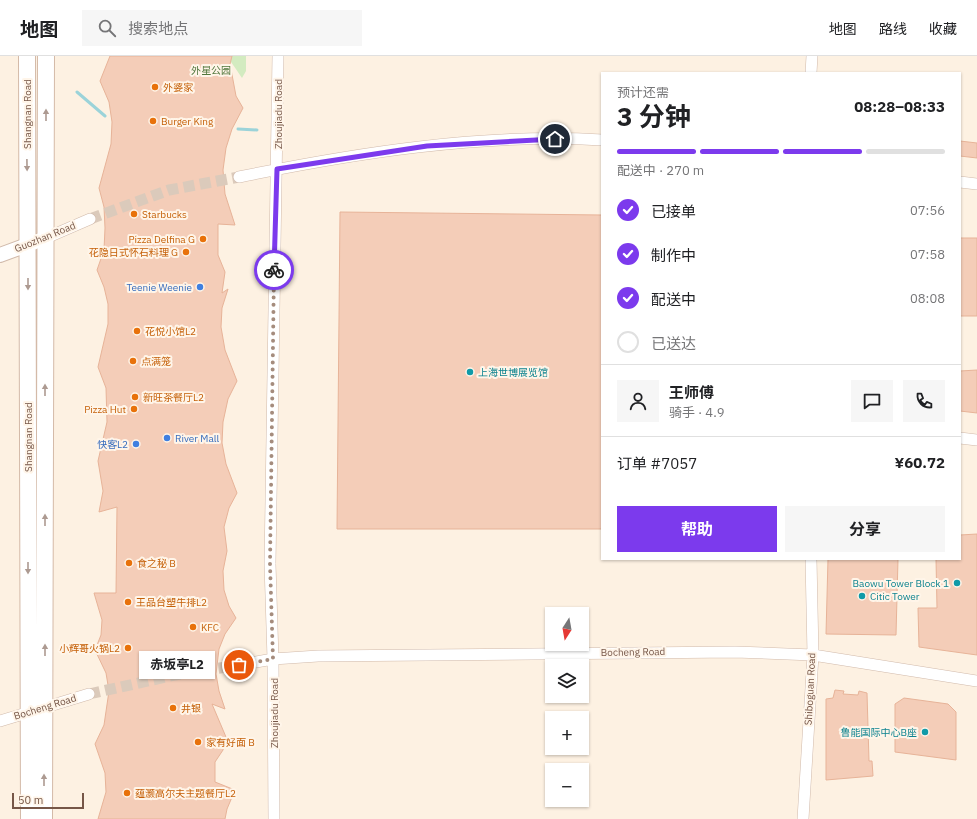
<!DOCTYPE html>
<html lang="zh">
<meta charset="utf-8">
<style>
:root{--surface:#fff;--page:#f6f6f6;--text:#202124;--muted:#757577;--line:#e0e0e0;--accent:#7c3aed}
body{margin:0;font-family:"IBM Plex Sans","Noto Sans SC",sans-serif;background:var(--page);color:var(--text);height:100vh;display:flex;flex-direction:column;font-size:15px;white-space:nowrap}
*{box-sizing:border-box;margin:0}
p{font-size:13px;color:var(--muted)}
.icon{flex:none;width:22px;height:22px;fill:none;stroke:currentColor;stroke-width:2;stroke-linecap:round;stroke-linejoin:round}
.map{position:relative;flex:1;overflow:hidden}
.drawer{position:absolute;left:601px;top:16px;width:360px;height:488px;display:flex;flex-direction:column;background:var(--surface);border-radius:0px;box-shadow:0 1px 3px #0004}
.drawer>*{flex:none}
.needle{width:26px;rotate:191deg}
.tools{position:absolute;left:545px;top:551px;display:grid;gap:8px}
.tools a{display:grid;place-items:center;width:44px;height:44px;border-radius:0px;background:var(--surface);box-shadow:0 1px 3px #0004;font-size:20px}
.scale{position:absolute;left:12px;bottom:10px;width:72px;box-sizing:border-box;padding-left:4px;border:2px solid #765647;border-top:0;font-size:11px;line-height:14px;white-space:nowrap;color:#765647;-webkit-text-stroke:3px #fff5e9;paint-order:stroke}
.pin{position:absolute;display:grid;place-items:center;width:34px;height:34px;color:#fff;margin:-17px;border:2px solid #fff;border-radius:50%;box-shadow:0 1px 4px #0007}
.courier{position:absolute;display:grid;place-items:center;width:40px;height:40px;margin:-20px;border:3px solid #7c3aed;border-radius:50%;background:#fff;color:#222;box-shadow:0 1px 5px #0007}
.bubble{position:absolute;height:28px;border-radius:0px;background:var(--surface);box-shadow:0 1px 3px #0004;font-size:13px;font-weight:700;line-height:28px;text-align:center}
.headline em{font-style:normal;font-weight:700}
.headline div{display:flex;flex-direction:column-reverse}
.headline{display:flex;align-items:center;justify-content:space-between;height:68px;padding:0 16px}
h1{font-size:26px;font-weight:700;line-height:30px}
.bar{display:grid;grid-template-columns:repeat(4,1fr);gap:6px 4px;align-content:center;height:48px;padding:0 16px}
.bar i{height:5px;border-radius:3px;background:var(--line)}
.bar .on{background:var(--accent)}
.bar p{grid-column:span 4}
.line{display:flex;align-items:center;gap:10px;padding:0 16px;border-top:1px solid var(--line)}
.line div{flex:1}
.round{display:grid;place-items:center;flex:none;width:42px;height:42px;border-radius:0px;background:var(--page)}
ol{padding:0 16px;list-style:none}
li{display:flex;align-items:center;gap:12px;height:44px}
li p{margin-inline-start:auto}
li .icon{padding:4px;border-radius:50%;background:var(--accent);color:#fff;stroke-width:4}
li:last-child{color:var(--muted)}
li i{width:22px;height:22px;border:2px solid var(--line);border-radius:50%}
.primary-button{display:flex;gap:8px;margin-top:auto;padding:8px 16px}
.primary-button a{flex:1;height:46px;border-radius:0px;background:var(--accent);color:#fff;font-size:16px;font-weight:700;line-height:46px;text-align:center}
.primary-button a+a{background:var(--page);color:var(--text)}
header{display:flex;align-items:center;gap:24px;box-sizing:border-box;height:56px;padding:0 20px;background:var(--surface);border-bottom:1px solid var(--line)}
header strong{font-size:19px}
nav{display:flex;gap:22px;margin-inline-start:auto;font-size:14px}
.search{width:280px;height:36px;background:var(--page);display:flex;align-items:center;gap:10px;box-sizing:border-box;padding:0 14px;border-radius:0px;color:var(--muted);font-size:15px}
.map>svg:first-child{display:block}
</style>
<header>
<strong>地图</strong>
<div class="search"><svg class="icon" aria-label="search" viewBox="0 0 24 24"><circle cx="10" cy="10" r="6"/><path d="M15 15l6 6"/></svg>搜索地点</div>
<nav><a>地图</a><a>路线</a><a>收藏</a></nav>
</header>
<div class="map">
<svg width="977" height="763" viewBox="0 0 977 763">
<rect width="100%" height="100%" fill="#fdf1e2"/>
<!-- green -->
<path fill="#d3ebc0" d="M227,0H246V15L242,22Z"/>
<g fill="none" stroke-linecap="round" stroke-linejoin="round">
<!-- stream -->
<path stroke="#9bd3d9" stroke-width="3" d="M77,36L105,60
M238,73L257,74"/>
</g>
<!-- building -->
<path fill="#f4cdb8" stroke="#e7b398" d="M110,0H232L230,8L236,40L243,52L232,73L226,92L223,114L225,138L235,169L218,168V199L225,216L222,237L228,233L222,252L221,271L225,294L237,325L228,343L223,366L222,387L226,408L237,437L229,452L224,471L227,495L223,515L224,534L229,550L236,562L225,578L219,593L216,618L219,635L225,653L212,648L226,681L223,694L215,706V726L235,734L227,753L225,763H98L106,736L105,717L95,688L104,669L109,635L106,617L95,594L101,579L102,564L94,537H116L117,451L99,456L103,435L98,405L107,366L106,332L98,311L108,268V248L104,231L97,214L104,194L105,172L104,151L99,132L111,88L112,66L109,46L100,25Z
M960,85L977,87V102L960,100Z
M340,156L602,159V473H337Z
M960,182H977V260H960Z
M977,314V357L960,355V315Z
M977,478V599L919,591L918,552H937L936,503H960V479Z
M828,503H898L896,579L826,578Z
M835,634L844,635L843,638L858,639L859,635L867,637L869,705H872L873,720L826,724V643L833,642Z
M904,642L948,648L956,656V704L895,696V648Z"/>
<g fill="none" stroke-linecap="round" stroke-linejoin="round">
<!-- minor-tunnel -->
<path stroke="#dbcabb" stroke-width="11" stroke-dasharray="11 5.5" stroke-linecap="butt" d="M90,163L169,134L239,121
M89,638L175,619L239,609"/>
<defs>
<path id="minor" d="M811,17L812,0
M239,121C356,97 482,77 602,84
M960,126L977,128
M46,182L90,163
M960,382L977,384
M239,609L273,603L318,600L735,596L813,599L977,625
M0,665L89,638
M274,763L273,603L270,508L278,0
M803,763L813,599L811,503"/>
<path id="tertiary" d="M0,199L46,182"/>
<path id="secondary" d="M27,0L29,763
M44,763L46,0"/>
</defs>
<!-- minor casing -->
<use href="#minor" stroke="#d1baab" stroke-width="12"/>
<!-- tertiary casing -->
<use href="#tertiary" stroke="#d1baab" stroke-width="16"/>
<!-- secondary casing -->
<use href="#secondary" stroke="#d4baa8" stroke-width="18"/>
<!-- minor -->
<use href="#minor" stroke="#fff" stroke-width="11"/>
<!-- tertiary -->
<use href="#tertiary" stroke="#fff" stroke-width="14"/>
<!-- secondary -->
<use href="#secondary" stroke="#fff" stroke-width="16"/>
</g>
<!-- one-way arrows -->
<defs><path id="oneway-solid" d="M-6-.8H1V-3.2L6.5 0L1 3.2V.8H-6Z"/></defs>
<g fill="#ad9a91">
<use href="#oneway-solid" transform="translate(46 59) rotate(-90)"/>
<use href="#oneway-solid" transform="translate(27 109) rotate(89)"/>
<use href="#oneway-solid" transform="translate(28 228) rotate(90)"/>
<use href="#oneway-solid" transform="translate(45 334) rotate(-90)"/>
<use href="#oneway-solid" transform="translate(45 464) rotate(-90)"/>
<use href="#oneway-solid" transform="translate(28 512) rotate(90)"/>
<use href="#oneway-solid" transform="translate(45 594) rotate(-90)"/>
<use href="#oneway-solid" transform="translate(44 724) rotate(-90)"/>
</g>
<g fill="none" stroke-linecap="round" stroke-linejoin="round">
<!-- done -->
<path stroke="#a58c7d" stroke-width="4" stroke-dasharray="0 7.2" d="M239,609L273,603L270,508L274,214"/>
<!-- route -->
<path stroke="#7c3aed" stroke-width="5" d="M274,214L277,113L427,90L555,83"/>
</g>
<!-- markers -->
<g fill="#e8710a" stroke="#fff5e9" stroke-width="1.5">
<circle cx="155" cy="31" r="4"/>
<circle cx="153" cy="65" r="4"/>
<circle cx="134" cy="158" r="4"/>
<circle cx="203" cy="183" r="4"/>
<circle cx="186" cy="196" r="4"/>
<circle cx="137" cy="275" r="4"/>
<circle cx="133" cy="305" r="4"/>
<circle cx="135" cy="341" r="4"/>
<circle cx="134" cy="353" r="4"/>
<circle cx="129" cy="507" r="4"/>
<circle cx="128" cy="546" r="4"/>
<circle cx="193" cy="571" r="4"/>
<circle cx="128" cy="592" r="4"/>
<circle cx="173" cy="652" r="4"/>
<circle cx="198" cy="686" r="4"/>
<circle cx="127" cy="737" r="4"/>
</g>
<g fill="#3f7fe0" stroke="#fff5e9" stroke-width="1.5">
<circle cx="200" cy="231" r="4"/>
<circle cx="167" cy="382" r="4"/>
<circle cx="136" cy="388" r="4"/>
</g>
<g fill="#0f9aa8" stroke="#fff5e9" stroke-width="1.5">
<circle cx="470" cy="316" r="4"/>
<circle cx="957" cy="527" r="4"/>
<circle cx="862" cy="540" r="4"/>
<circle cx="925" cy="676" r="4"/>
</g>
<g text-anchor="middle" dominant-baseline="central" stroke-width="4" stroke-linejoin="round" paint-order="stroke">
<!-- park labels -->
<g font-size="10" fill="#50763c" stroke="#fff5e9">
<text x="211" y="14">外星公园</text>
</g>
<!-- food labels -->
<g font-size="10" fill="#c56008" stroke="#fff5e9" text-anchor="start">
<text x="163" y="31">外婆家</text>
<text x="161" y="65">Burger King</text>
<text x="142" y="158">Starbucks</text>
<text x="195" y="183" text-anchor="end">Pizza Delfina G</text>
<text x="178" y="196" text-anchor="end">花隐日式怀石料理 G</text>
<text x="145" y="275">花悦小馆L2</text>
<text x="141" y="305">点满笼</text>
<text x="143" y="341">新旺茶餐厅L2</text>
<text x="126" y="353" text-anchor="end">Pizza Hut</text>
<text x="137" y="507">食之秘 B</text>
<text x="136" y="546">王品台塑牛排L2</text>
<text x="201" y="571">KFC</text>
<text x="120" y="592" text-anchor="end">小辉哥火锅L2</text>
<text x="181" y="652">井银</text>
<text x="206" y="686">家有好面 B</text>
<text x="135" y="737">蕴灏高尔夫主题餐厅L2</text>
</g>
<!-- street labels -->
<g font-size="10" fill="#765647" stroke="#fff5e9">
<text transform="translate(27 58) rotate(-90)">Shangnan Road</text>
<text transform="translate(278 58) rotate(-90)">Zhoujiadu Road</text>
<text transform="translate(45 181) rotate(-22)">Guozhan Road</text>
<text transform="translate(28 381) rotate(-90)">Shangnan Road</text>
<text transform="translate(633 596) rotate(-1)">Bocheng Road</text>
<text transform="translate(810 633) rotate(-87)">Shiboguan Road</text>
<text transform="translate(45 651) rotate(-17)">Bocheng Road</text>
<text transform="translate(274 657) rotate(-90)">Zhoujiadu Road</text>
</g>
<!-- shop labels -->
<g font-size="10" fill="#366cbe" stroke="#fff5e9" text-anchor="end">
<text x="192" y="231">Teenie Weenie</text>
<text x="175" y="382" text-anchor="start">River Mall</text>
<text x="128" y="388">快客L2</text>
</g>
<!-- culture labels -->
<g font-size="10" fill="#0d838f" stroke="#fff5e9" text-anchor="start">
<text x="478" y="316">上海世博展览馆</text>
<text x="949" y="527" text-anchor="end">Baowu Tower Block 1</text>
<text x="870" y="540">Citic Tower</text>
<text x="917" y="676" text-anchor="end">鲁能国际中心B座</text>
</g>
</g>
</svg>
<div class="tools">
<a><svg class="needle" viewBox="-14 -14 28 28"><path d="M0-13l5 13h-10z" fill="#e53935"/><path d="M0 13l5-13h-10z" fill="#757577"/></svg></a>
<a><svg class="icon" aria-label="layers" viewBox="0 0 24 24"><path d="M12 4l9 5-9 5-9-5zM3 14l9 5 9-5"/></svg></a>
<a>+</a>
<a>−</a>
</div>
<div class="scale">50 m</div>
<div class="pin" style="left:239px;top:609px;background:#ea580c"><svg class="icon" aria-label="bag" viewBox="0 0 24 24"><path d="M5 8h14l-1 12H6zM9 8a3 3 0 0 1 6 0"/></svg></div>
<div class="pin" style="left:555px;top:83px;background:#1f2937"><svg class="icon" aria-label="home" viewBox="0 0 24 24"><path d="M3 11l9-7 9 7M6 9v11h12V9"/></svg></div>
<div class="courier" style="left:274px;top:214px"><svg class="icon" aria-label="bike" viewBox="0 0 24 24"><circle cx="6" cy="16" r="4"/><circle cx="18" cy="16" r="4"/><path d="M6 16l4-8h5l3 8M10 8l3 8H6M13 5h3"/></svg></div>
<div class="bubble" style="left:139px;top:595px;width:76px">赤坂亭L2</div>
<section class="drawer">
<div class="headline"><div><h1>3 分钟</h1><p>预计还需</p></div><em>08:28–08:33</em></div>
<div class="bar"><i class="on"></i><i class="on"></i><i class="on"></i><i></i><p>配送中 · 270 m</p></div>
<ol>
<li><svg class="icon" aria-label="check" viewBox="0 0 24 24"><path d="M5 12l5 5 9-10"/></svg>已接单<p>07:56</p></li>
<li><svg class="icon" aria-label="check" viewBox="0 0 24 24"><path d="M5 12l5 5 9-10"/></svg>制作中<p>07:58</p></li>
<li><svg class="icon" aria-label="check" viewBox="0 0 24 24"><path d="M5 12l5 5 9-10"/></svg>配送中<p>08:08</p></li>
<li><i></i>已送达</li>
</ol>
<div class="line" style="height:72px"><a class="round"><svg class="icon" aria-label="person" viewBox="0 0 24 24"><circle cx="12" cy="8" r="4"/><path d="M4 21q1-7 8-7t8 7"/></svg></a><div><b>王师傅</b><p>骑手 · 4.9</p></div><a class="round"><svg class="icon" aria-label="chat" viewBox="0 0 24 24"><path d="M4 5h16v11H9l-5 4z"/></svg></a><a class="round"><svg class="icon" aria-label="phone" viewBox="0 0 24 24"><path d="M5 4h4l2 5-3 2q2 4 5 5l2-3 5 2v4C11 20 4 13 5 4z"/></svg></a></div>
<div class="line" style="height:52px"><div>订单 #7057</div><b>¥60.72</b></div>
<div class="primary-button"><a>帮助</a><a>分享</a></div>
</section>
</div>
